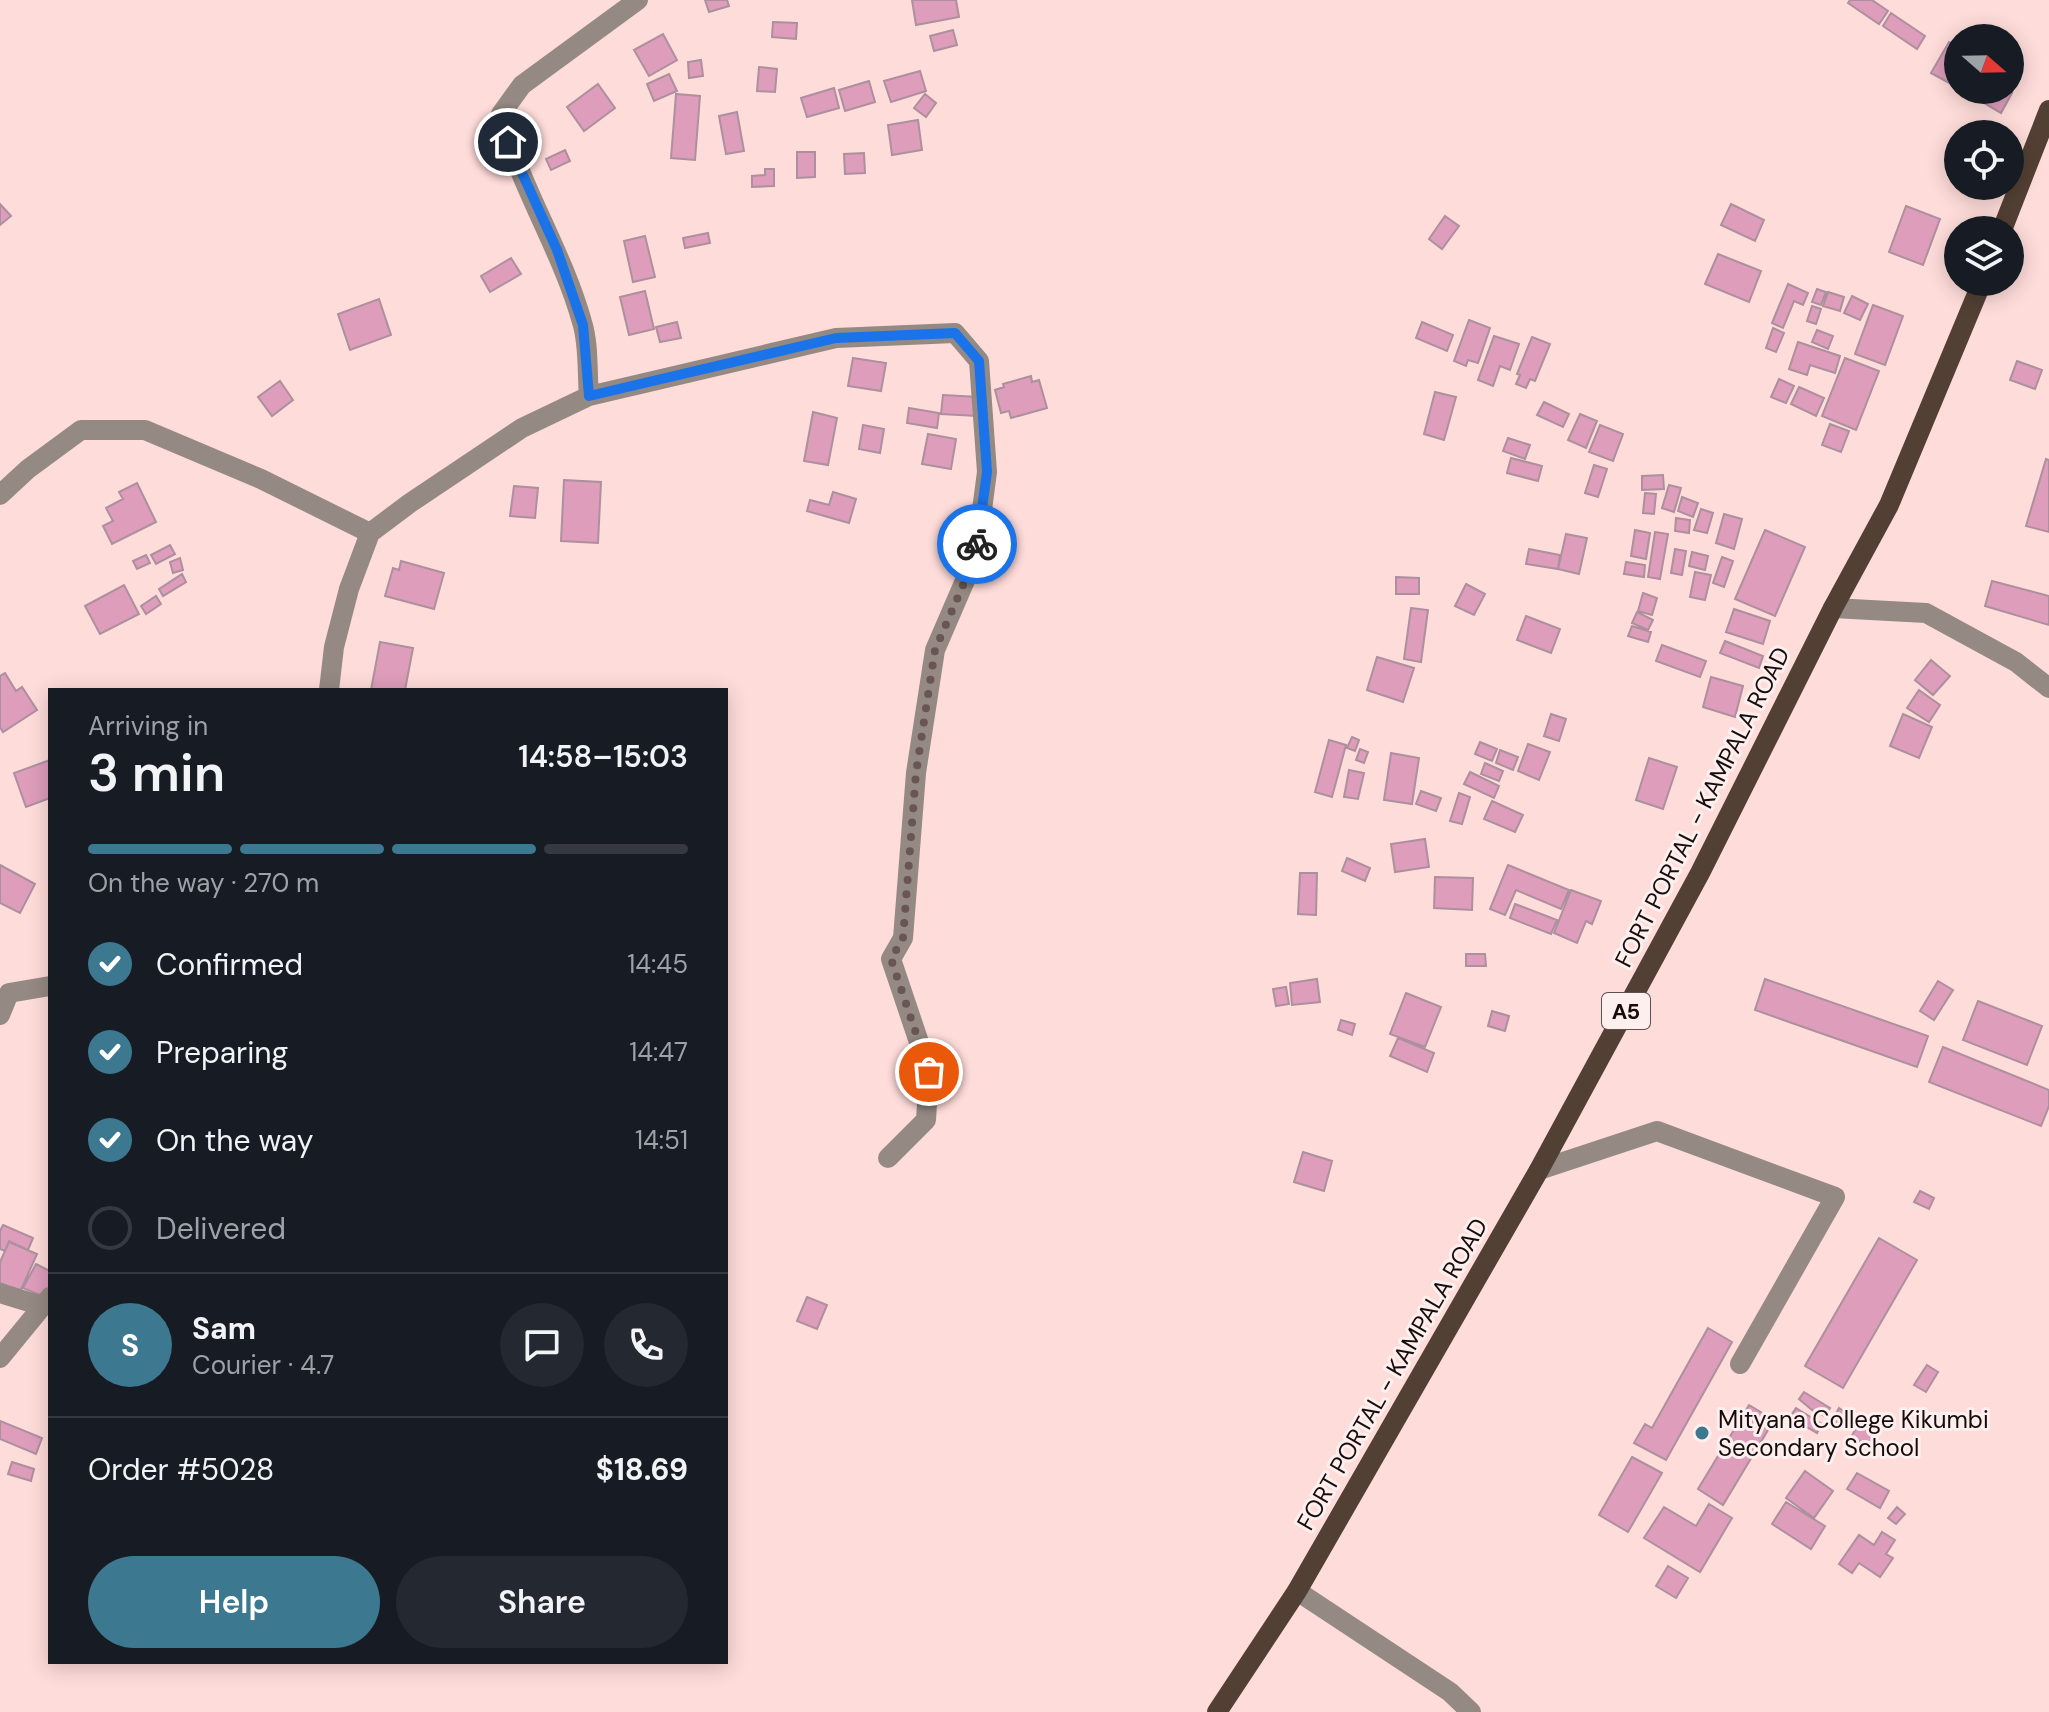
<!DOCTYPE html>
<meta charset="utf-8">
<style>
:root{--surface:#171b24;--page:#242831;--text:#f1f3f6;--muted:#9ea1a6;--line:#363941;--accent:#3c788f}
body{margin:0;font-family:"DM Sans",sans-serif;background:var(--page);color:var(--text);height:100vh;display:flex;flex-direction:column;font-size:30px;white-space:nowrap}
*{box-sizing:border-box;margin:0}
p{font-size:26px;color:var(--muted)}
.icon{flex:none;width:44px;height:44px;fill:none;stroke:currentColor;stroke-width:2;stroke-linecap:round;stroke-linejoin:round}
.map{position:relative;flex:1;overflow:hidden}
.sheet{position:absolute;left:48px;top:688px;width:680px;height:976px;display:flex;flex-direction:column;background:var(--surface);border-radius:0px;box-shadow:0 4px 20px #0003}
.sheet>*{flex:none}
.needle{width:52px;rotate:110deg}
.fabs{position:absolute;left:1944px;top:24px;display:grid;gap:16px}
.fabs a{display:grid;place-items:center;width:80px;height:80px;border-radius:50%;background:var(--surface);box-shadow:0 4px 20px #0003;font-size:40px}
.pin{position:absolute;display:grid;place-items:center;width:68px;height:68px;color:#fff;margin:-34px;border:4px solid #fff;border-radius:50%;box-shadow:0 2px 8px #0007}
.courier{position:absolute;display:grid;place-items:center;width:80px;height:80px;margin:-40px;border:6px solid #1a73e8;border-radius:50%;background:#fff;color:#222;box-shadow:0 2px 10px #0007}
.overview em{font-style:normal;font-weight:600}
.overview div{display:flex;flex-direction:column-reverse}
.overview{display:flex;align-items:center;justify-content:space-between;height:136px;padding:0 40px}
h1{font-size:52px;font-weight:600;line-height:60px}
.bar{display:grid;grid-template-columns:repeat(4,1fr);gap:12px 8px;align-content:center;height:96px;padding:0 40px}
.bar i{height:10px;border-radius:6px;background:var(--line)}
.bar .selected{background:var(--accent)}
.bar p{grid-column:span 4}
.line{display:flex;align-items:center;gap:20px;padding:0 40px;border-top:2px solid var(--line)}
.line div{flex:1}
.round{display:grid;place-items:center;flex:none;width:84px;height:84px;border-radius:42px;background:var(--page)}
ol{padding:0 40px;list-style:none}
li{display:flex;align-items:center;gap:24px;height:88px}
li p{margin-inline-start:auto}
li .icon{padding:8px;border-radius:50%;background:var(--accent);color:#fff;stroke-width:4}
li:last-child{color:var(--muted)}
li i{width:44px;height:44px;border:4px solid var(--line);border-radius:50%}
.action{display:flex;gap:16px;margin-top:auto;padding:16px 40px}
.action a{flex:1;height:92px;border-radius:48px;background:var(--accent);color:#fff;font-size:32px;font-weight:600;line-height:92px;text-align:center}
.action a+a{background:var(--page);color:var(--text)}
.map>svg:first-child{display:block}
</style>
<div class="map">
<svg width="2049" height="1712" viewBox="0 0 2049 1712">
<rect width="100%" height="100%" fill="#fedcda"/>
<!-- building -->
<path fill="#de9dbb" stroke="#ad909d" stroke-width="2" d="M705,0H727L729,6L709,12Z
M912,0H956L959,17L916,25Z
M1850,0H1872L1888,11L1879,24L1848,3Z
M1891,13L1925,36L1917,49L1883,26Z
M773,22L797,23L796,39L772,37Z
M953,30L957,45L934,51L930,36Z
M663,34L677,60L649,76L634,50Z
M1949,42L1958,47V71L1951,84L1931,73Z
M701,60L703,76L689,78L688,62Z
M759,67L777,69L775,92L757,91Z
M920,71L926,91L891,102L884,81Z
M669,74L677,91L654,101L647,84Z
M869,81L875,102L845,111L839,90Z
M598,84L615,108L584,131L567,107Z
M834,88L839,108L807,117L801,98Z
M1967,90H2006L2012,93L2001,113L1966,92Z
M676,94L700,96L695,160L671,158Z
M925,94L936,103L926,117L914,108Z
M737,112L744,151L726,154L719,116Z
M918,120L922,150L892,155L888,125Z
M565,150L570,161L551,170L546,159Z
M797,152H815V177L797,178Z
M864,153L865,173L845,174L844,154Z
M765,169H774V186L752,187V176L765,175Z
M0,204L11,216L0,225Z
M1731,204L1764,220L1755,241L1721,225Z
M1906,206L1940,219L1923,265L1889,252Z
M1445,216L1459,226L1442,249L1429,239Z
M708,233L710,243L685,248L683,238Z
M645,236L655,277L633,282L624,241Z
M1718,254L1761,271L1749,302L1705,284Z
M511,258L521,274L490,292L481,276Z
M1788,284L1808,293L1803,305L1794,301L1783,328L1772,323Z
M1817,289L1826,292L1821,305L1812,302Z
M645,291L654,329L629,335L620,297Z
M1828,292L1844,297L1840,311L1823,306Z
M1852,296L1868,304L1860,320L1844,313Z
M379,299L391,335L350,350L338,314Z
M1873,305L1903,316L1885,365L1855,354Z
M1812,306L1821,309L1816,324L1807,321Z
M1469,320L1490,328L1478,363L1468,360L1466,366L1454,361Z
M677,322L681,338L660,342L656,327Z
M1422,322L1453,335L1447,351L1416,338Z
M1773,328L1784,333L1776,352L1766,348Z
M1817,330L1833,336L1828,349L1812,342Z
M1494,336L1519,344L1510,370L1500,366L1493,386L1478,380Z
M1532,337L1550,344L1535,381L1530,379L1526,388L1516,384L1520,375L1517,374Z
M1798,342L1840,356L1835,373L1810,365L1807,375L1789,369Z
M853,358L886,363L881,391L848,386Z
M1845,358L1879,371L1856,430L1822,416Z
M2017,361L2042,370L2035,389L2010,380Z
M1031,376L1032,382L1039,380L1047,408L1011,418L1009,411L1001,413L995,390L1004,387L1003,384Z
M1779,379L1794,386L1786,403L1771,397Z
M280,381L293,400L272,416L258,397Z
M1799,387L1824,398L1816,416L1791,404Z
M1435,392L1456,397L1444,440L1424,434Z
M943,395L978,397L977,416L941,414Z
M1544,402L1569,414L1563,427L1537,415Z
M909,408L939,413L937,428L907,423Z
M813,412L837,418L828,465L804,461Z
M1580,414L1597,421L1586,448L1568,440Z
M1830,424L1849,431L1841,452L1822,445Z
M863,425L884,429L880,453L859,449Z
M1600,425L1623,434L1613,461L1589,452Z
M928,434L956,439L951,469L922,464Z
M1508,438L1530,445L1525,459L1503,451Z
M1511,458L1542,466L1538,481L1507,473Z
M2046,459L2049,460V532L2026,526Z
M1594,465L1607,469L1598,497L1585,493Z
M1663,475L1664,489L1642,490V476Z
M564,480L601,482L598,543L561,541Z
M137,483L156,522L112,544L103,526L113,521L106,508L123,499L119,492Z
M1669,485L1681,488L1674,512L1662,508Z
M514,486L538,488L535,518L510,516Z
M833,492L856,499L849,523L807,511L810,500L829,505Z
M1645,493L1656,494L1654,514L1643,513Z
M1682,497L1698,503L1693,517L1678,511Z
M1701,509L1713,513L1707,533L1694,530Z
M1724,514L1742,519L1734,549L1716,543Z
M1676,518L1690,520L1689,533L1675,531Z
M1635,530L1650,533L1646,559L1631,556Z
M1765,530L1805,547L1775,616L1735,599Z
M1655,532L1668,534L1660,579L1648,577Z
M1566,534L1587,538L1579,574L1558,569Z
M170,545L175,554L156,564L151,555Z
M1529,549L1560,555L1558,569L1526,564Z
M1675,549L1686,551L1682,575L1671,573Z
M1692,552L1708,556L1705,570L1689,566Z
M146,555L150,563L137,569L133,561Z
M1722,557L1733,561L1724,587L1713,583Z
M180,558L183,570L173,573L170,562Z
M401,561L444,573L434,609L385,596L393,568L399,570Z
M1626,562L1645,565L1644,577L1624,574Z
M1695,572L1711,575L1705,600L1690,597Z
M182,574L186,582L163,596L159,589Z
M1396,577L1419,578V594H1396Z
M1992,581L2049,596V625L1985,606Z
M1466,584L1485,594L1474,615L1455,606Z
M124,585L139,614L100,634L85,606Z
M1643,593L1657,598L1652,615L1638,611Z
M156,596L161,604L146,614L141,606Z
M1411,608L1428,610L1421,662L1404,659Z
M1734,609L1770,621L1763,644L1726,632Z
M1637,612L1653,620L1648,630L1632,623Z
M1526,616L1560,629L1551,653L1517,640Z
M1632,626L1651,632L1648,642L1628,636Z
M1725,641L1763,656L1759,668L1720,653Z
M380,642L413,648L405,690H371Z
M1662,645L1706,661L1700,677L1656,661Z
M1377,657L1414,668L1403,702L1367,690Z
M1931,660L1950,676L1933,695L1915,680Z
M5,673L16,691L22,687L37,710L3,732L0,727V676Z
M1711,677L1743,686L1735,717L1703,707Z
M1919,690L1940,705L1929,722L1907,708Z
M1551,714L1566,719L1559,741L1544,736Z
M1903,714L1932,727L1919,758L1890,746Z
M1352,737L1359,740L1355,751L1347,748Z
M1329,740L1346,745L1332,797L1315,792Z
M1480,742L1497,749L1492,761L1475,754Z
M1528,744L1550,752L1539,780L1518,771Z
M1360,749L1368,752L1364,763L1356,760Z
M1500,750L1518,757L1513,770L1496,763Z
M1391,753L1419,758L1412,804L1384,800Z
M1649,758L1677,767L1663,809L1636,800Z
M50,760V798L26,807L14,773Z
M1485,763L1503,771L1499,781L1481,774Z
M1349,770L1364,773L1358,799L1344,797Z
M1470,772L1499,786L1494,798L1464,784Z
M1421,791L1441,798L1436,811L1416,804Z
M1459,793L1470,797L1462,824L1450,821Z
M1492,801L1523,815L1515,832L1484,819Z
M1425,839L1429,867L1395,872L1391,844Z
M1347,858L1370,868L1365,881L1342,871Z
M0,865L35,884L20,913L0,903Z
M1508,865L1569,890L1561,909L1516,890L1505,915L1490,909Z
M1300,873H1317L1316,915L1298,914Z
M1435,877L1473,878L1472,910L1434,908Z
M1571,890L1601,901L1592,924L1586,921L1577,943L1554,933Z
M1515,904L1557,920L1551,934L1510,918Z
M1466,954H1485L1486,966H1466Z
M1317,979L1320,1002L1292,1005L1290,983Z
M1765,979L1928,1036L1917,1067L1755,1010Z
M1938,981L1953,990L1934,1020L1920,1011Z
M1286,987L1289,1004L1276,1006L1273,989Z
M1406,993L1441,1007L1425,1047L1390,1034Z
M1978,1001L2042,1026L2027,1065L1963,1040Z
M1492,1011L1509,1016L1505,1031L1488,1026Z
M1341,1020L1355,1024L1352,1035L1338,1030Z
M1398,1038L1434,1053L1427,1072L1390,1056Z
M1943,1047L2049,1090V1106L2041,1126L1929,1082Z
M1303,1152L1332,1161L1324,1191L1294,1182Z
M1920,1191L1934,1198L1929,1209L1914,1202Z
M3,1225L33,1238L28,1250L9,1241L5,1251L0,1249V1231Z
M1879,1238L1917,1260L1843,1388L1805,1366Z
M9,1242L37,1254L20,1292L0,1283V1262Z
M36,1264L50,1271V1290L45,1297L23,1288Z
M807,1297L827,1305L817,1329L797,1321Z
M1708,1328L1732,1342L1666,1460L1634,1443L1645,1424L1652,1428Z
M1927,1365L1938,1372L1926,1392L1914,1385Z
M1804,1392L1830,1408L1824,1416L1819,1412L1818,1415L1799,1399Z
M1749,1405L1774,1420L1723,1505L1698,1489Z
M1796,1408L1822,1424L1817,1433L1790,1417Z
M1839,1408L1848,1414L1842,1426L1832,1421Z
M1862,1418L1881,1428L1871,1448L1851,1437Z
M0,1421L42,1438L36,1454L0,1439Z
M1632,1457L1662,1473L1628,1532L1599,1515Z
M12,1462L34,1469L31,1481L8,1474Z
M1805,1471L1833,1491L1814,1518L1786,1498Z
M1857,1473L1889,1491L1880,1508L1847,1489Z
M1786,1502L1825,1526L1811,1549L1772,1524Z
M1709,1504L1732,1518L1700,1572L1644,1538L1664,1507L1696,1526Z
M1897,1507L1905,1514L1896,1524L1888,1518Z
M1882,1532L1895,1540L1886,1554L1893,1558L1880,1577L1859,1563L1852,1573L1839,1564L1859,1535L1874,1545Z
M1668,1566L1688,1578L1676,1598L1656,1586Z"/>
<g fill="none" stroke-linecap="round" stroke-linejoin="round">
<!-- minor -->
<path stroke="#958983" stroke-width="20" d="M589,396C587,372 589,344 582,322C562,250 519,186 501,114L522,85L638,0
M0,495L28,469L81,430H145L261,479L370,533
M1833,608L1926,613L2016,662L2049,688
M329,690L334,647L349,589L370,533L410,503L522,428L589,396L836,338L955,333L979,361L987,472L976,555L935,650L916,773L903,938L891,959L929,1072L926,1120L888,1158
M0,1015L9,993L50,986
M1539,1170L1657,1131L1835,1197L1740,1364
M0,1293L42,1306
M0,1358L50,1297
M1297,1591L1450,1692L1471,1712"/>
<!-- major -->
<path stroke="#534034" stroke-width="20" d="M2002,230L2049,110
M1217,1712L1297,1591L1539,1170L1700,873L1833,608L1889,505L1982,282"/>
</g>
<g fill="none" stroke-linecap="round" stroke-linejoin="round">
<!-- done -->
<path stroke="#685554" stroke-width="8" stroke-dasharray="0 14.4" d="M929,1072L891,959L903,938L916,773L935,650L976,555L977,544"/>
<!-- route -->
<path stroke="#1a73e8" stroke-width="10" d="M508,142L557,250L583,325L589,396L836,338L955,333L979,361L987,472L977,544"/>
</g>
<!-- markers -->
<circle fill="#3c788f" stroke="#fdefee" stroke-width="3" cx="1702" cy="1433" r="8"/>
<g text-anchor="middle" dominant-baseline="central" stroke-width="6" stroke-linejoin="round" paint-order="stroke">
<!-- shield labels -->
<rect fill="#fdefee" stroke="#5c5050" stroke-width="2" x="1602" y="993" width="48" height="36" rx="6"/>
<g font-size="22" font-weight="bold" fill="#170c0c">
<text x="1626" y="1011">A5</text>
</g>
<!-- street labels -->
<g font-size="24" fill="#170c0c" stroke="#fdefee">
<text transform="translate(1702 807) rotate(-63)">FORT PORTAL - KAMPALA ROAD</text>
<text transform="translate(1392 1374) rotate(-60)">FORT PORTAL - KAMPALA ROAD</text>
</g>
<!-- poi labels -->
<g font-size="24" fill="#170c0c" stroke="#fdefee" text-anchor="start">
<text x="1718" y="1419">Mityana College Kikumbi<tspan x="1718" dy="28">Secondary School</tspan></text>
</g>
</g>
</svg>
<div class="fabs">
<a><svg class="needle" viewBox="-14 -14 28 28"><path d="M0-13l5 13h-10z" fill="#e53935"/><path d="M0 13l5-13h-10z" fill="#9ea1a6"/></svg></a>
<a><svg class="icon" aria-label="locate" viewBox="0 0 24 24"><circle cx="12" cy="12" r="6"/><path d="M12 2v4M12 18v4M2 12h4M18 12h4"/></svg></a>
<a><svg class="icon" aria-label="layers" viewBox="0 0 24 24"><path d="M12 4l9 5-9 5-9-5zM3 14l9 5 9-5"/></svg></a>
</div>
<div class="pin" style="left:929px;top:1072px;background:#ea580c"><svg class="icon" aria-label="bag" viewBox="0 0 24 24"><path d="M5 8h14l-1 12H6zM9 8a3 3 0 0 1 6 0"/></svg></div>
<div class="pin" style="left:508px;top:142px;background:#1f2937"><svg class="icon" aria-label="home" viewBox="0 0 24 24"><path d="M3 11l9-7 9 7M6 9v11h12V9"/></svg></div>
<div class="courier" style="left:977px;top:544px"><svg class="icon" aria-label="bike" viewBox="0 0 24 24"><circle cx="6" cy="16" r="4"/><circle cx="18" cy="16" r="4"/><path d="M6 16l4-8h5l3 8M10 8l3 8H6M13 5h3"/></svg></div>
<section class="sheet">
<div class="overview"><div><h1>3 min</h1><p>Arriving in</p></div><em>14:58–15:03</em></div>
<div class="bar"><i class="selected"></i><i class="selected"></i><i class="selected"></i><i></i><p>On the way · 270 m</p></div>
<ol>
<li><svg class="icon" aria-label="check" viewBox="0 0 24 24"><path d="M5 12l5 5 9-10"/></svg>Confirmed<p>14:45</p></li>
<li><svg class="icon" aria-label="check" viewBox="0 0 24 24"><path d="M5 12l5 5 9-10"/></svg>Preparing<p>14:47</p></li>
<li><svg class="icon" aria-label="check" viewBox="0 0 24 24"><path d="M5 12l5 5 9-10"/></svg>On the way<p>14:51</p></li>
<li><i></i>Delivered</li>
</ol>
<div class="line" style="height:144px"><b class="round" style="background:var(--accent);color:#fff">S</b><div><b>Sam</b><p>Courier · 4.7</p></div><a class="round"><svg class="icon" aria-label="chat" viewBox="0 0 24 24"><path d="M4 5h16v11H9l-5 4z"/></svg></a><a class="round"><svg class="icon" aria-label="phone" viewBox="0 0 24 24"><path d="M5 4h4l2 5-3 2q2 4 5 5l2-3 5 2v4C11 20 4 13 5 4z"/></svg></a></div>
<div class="line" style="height:104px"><div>Order #5028</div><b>$18.69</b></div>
<div class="action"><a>Help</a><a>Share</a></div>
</section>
</div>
